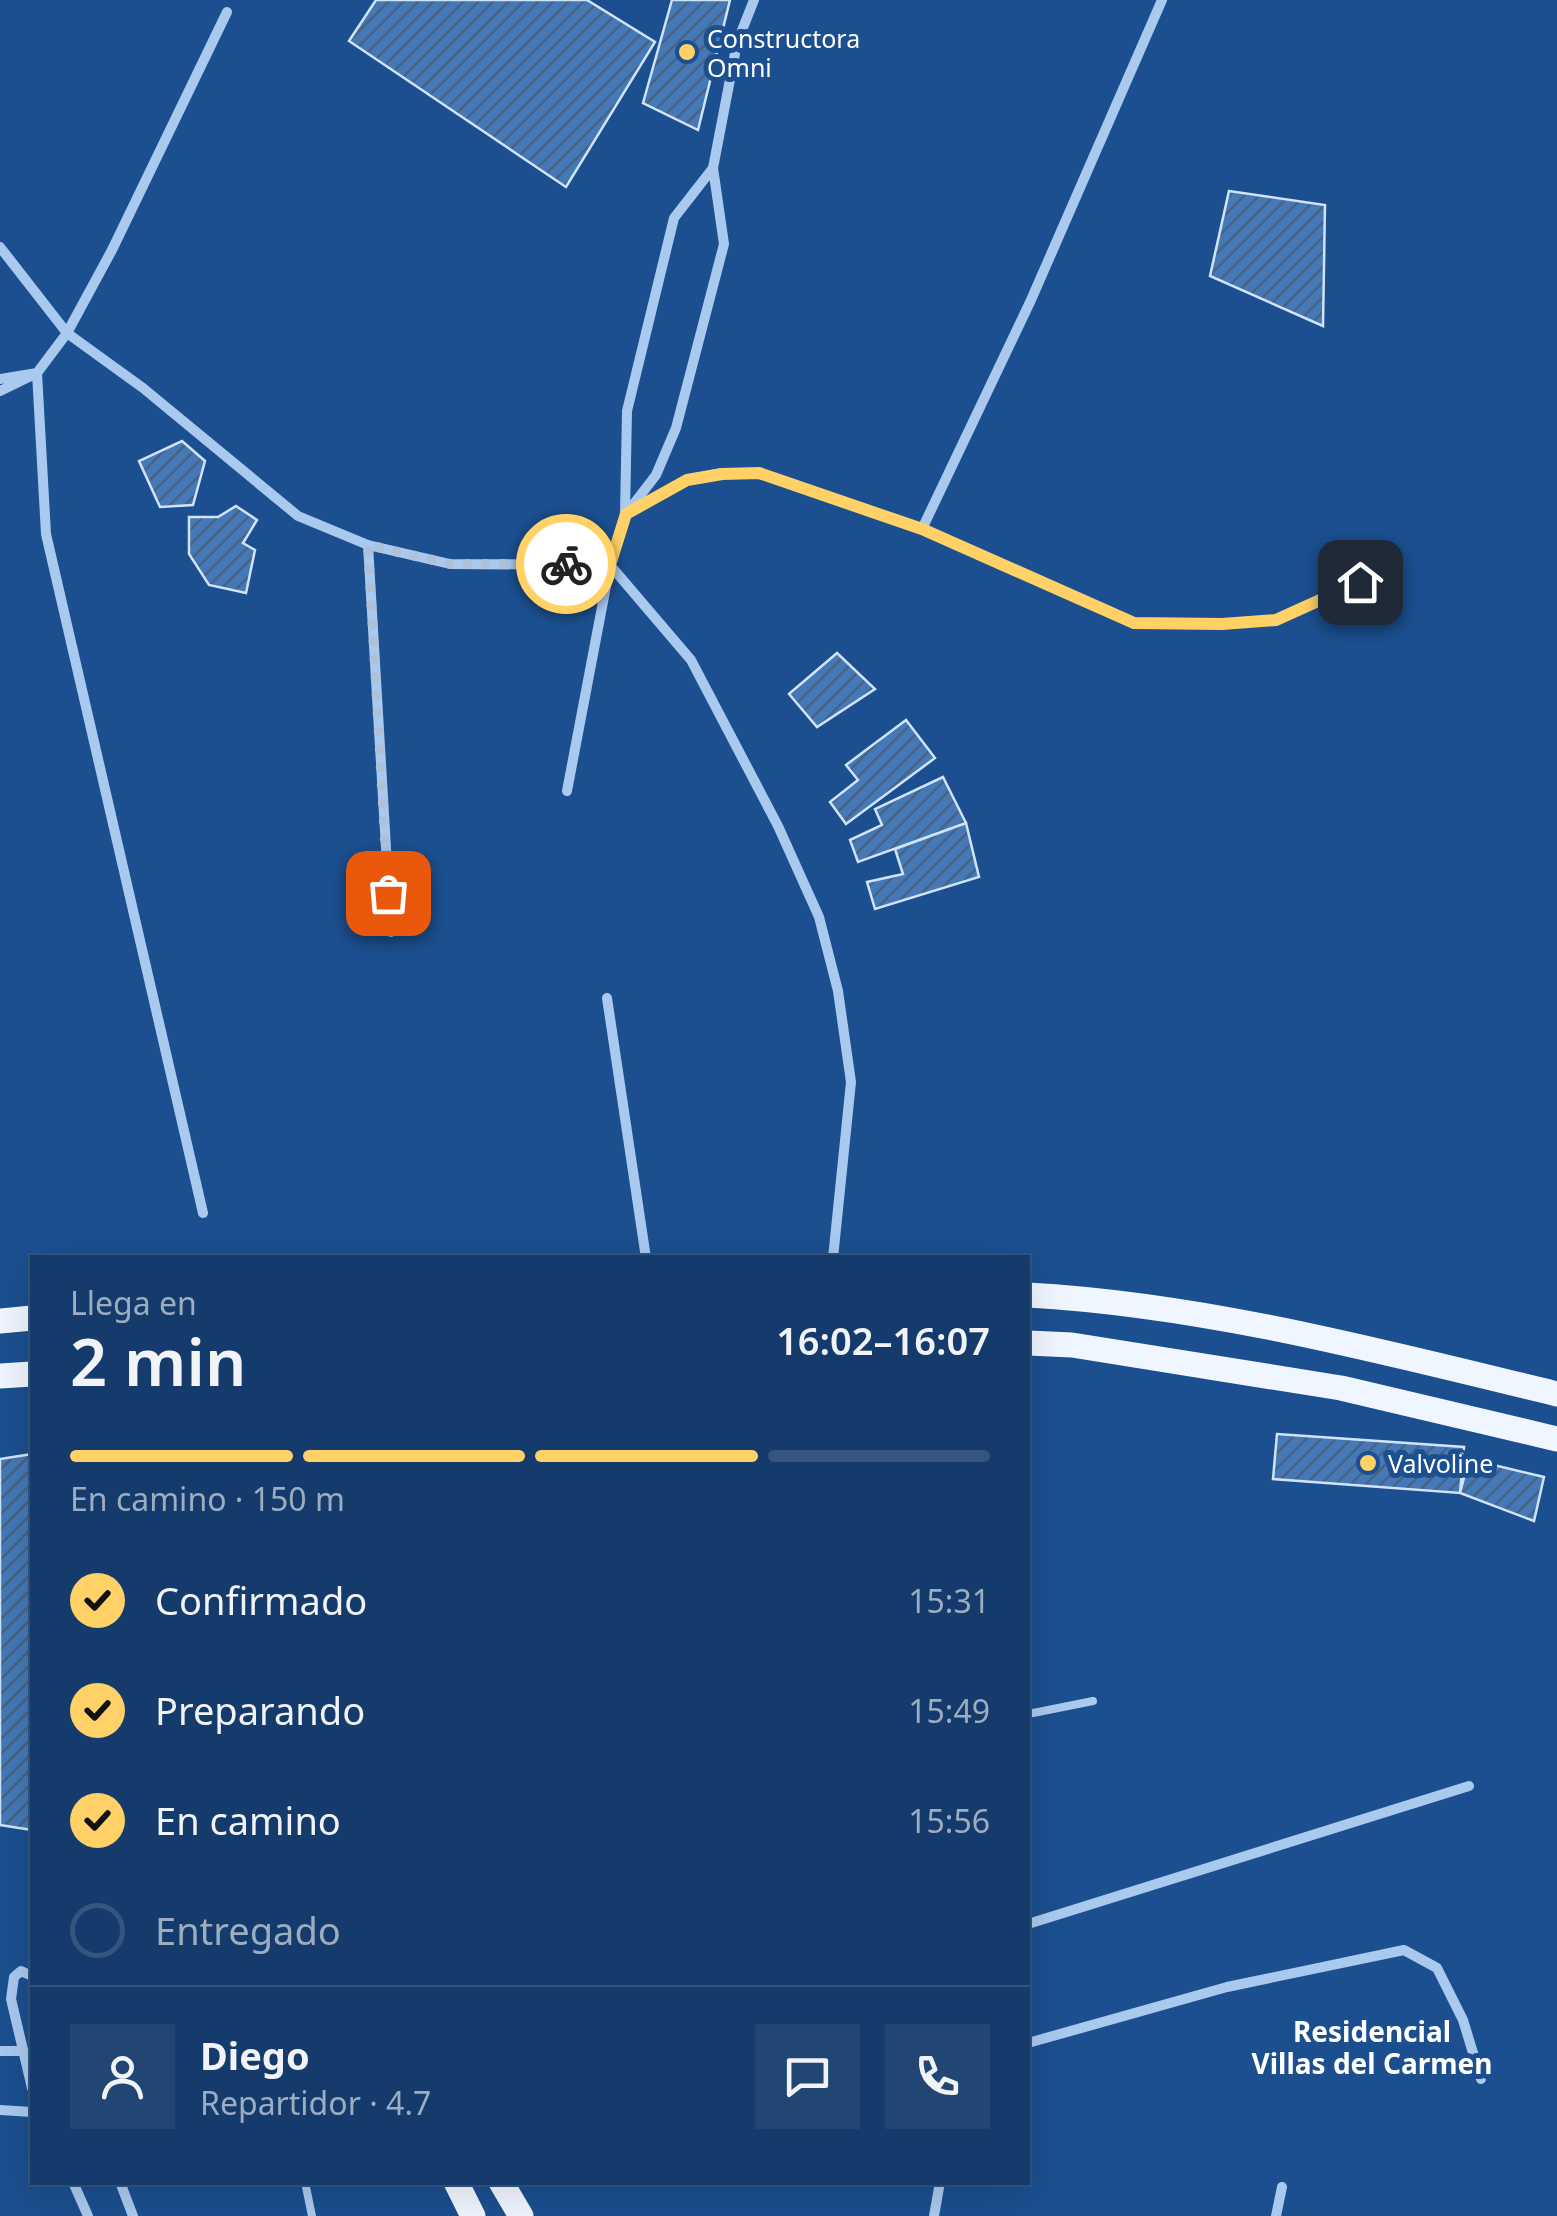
<!DOCTYPE html>
<html lang="es">
<meta charset="utf-8">
<style>
:root{--surface:#143b6b;--page:#214673;--text:#f1f3f6;--muted:#9dadc1;--line:#33557e;--accent:#ffd166}
body{margin:0;font-family:"Noto Sans",sans-serif;background:var(--page);color:var(--text);height:100vh;display:flex;flex-direction:column;font-size:38px;white-space:nowrap}
*{box-sizing:border-box;margin:0}
p{font-size:32px;color:var(--muted)}
.icon{flex:none;width:55px;height:55px;fill:none;stroke:currentColor;stroke-width:2;stroke-linecap:round;stroke-linejoin:round}
.map{position:relative;flex:1;overflow:hidden}
.sheet{position:absolute;left:30px;top:1255px;width:1000px;height:930px;display:flex;flex-direction:column;background:var(--surface);border-radius:0px;box-shadow:0 10px 40px #0002,0 0 0 2px var(--line)}
.sheet>*{flex:none}
.pin{position:absolute;display:grid;place-items:center;width:85px;height:85px;color:#fff;margin:-42px;border-radius:20px;box-shadow:0 5px 15px #0006}
.courier{position:absolute;display:grid;place-items:center;width:100px;height:100px;margin:-50px;border:8px solid #ffd166;border-radius:50%;background:#fff;color:#222;box-shadow:0 2px 12px #0007}
.summary em{font-style:normal;font-weight:600}
.summary div{display:flex;flex-direction:column-reverse}
.summary{display:flex;align-items:center;justify-content:space-between;height:170px;padding:0 40px}
h1{font-size:65px;font-weight:600;line-height:75px}
.bar{display:grid;grid-template-columns:repeat(4,1fr);gap:15px 10px;align-content:center;height:120px;padding:0 40px}
.bar i{height:12px;border-radius:8px;background:var(--line)}
.bar .on{background:var(--accent)}
.bar p{grid-column:span 4}
.line{display:flex;align-items:center;gap:25px;padding:0 40px;border-top:2px solid var(--line)}
.line div{flex:1}
.round{display:grid;place-items:center;flex:none;width:105px;height:105px;border-radius:0px;background:var(--page)}
ol{padding:0 40px;list-style:none}
li{display:flex;align-items:center;gap:30px;height:110px}
li p{margin-inline-start:auto}
li .icon{padding:10px;border-radius:50%;background:var(--accent);color:#111;stroke-width:4}
li:last-child{color:var(--muted)}
li i{width:55px;height:55px;border:5px solid var(--line);border-radius:50%}
.map>svg:first-child{display:block}
</style>
<div class="map">
<svg width="1557" height="2216" viewBox="0 0 1557 2216">
<defs>
<pattern id="building-hatch" width="6" height="6" patternUnits="userSpaceOnUse" patternTransform="scale(2.5)"><rect width="6" height="6" fill="#4478b7"/><path d="M-1 1l2-2M0 6l6-6M5 7l2-2" fill="none" stroke="#486282"/></pattern>
</defs>
<rect width="100%" height="100%" fill="#1b4f8f"/>
<!-- building -->
<path fill="url(#building-hatch)" stroke="#cfe3fa" stroke-width="2.5" d="M376,0H587L655,42L566,187L349,41Z
M672,0H730L698,130L643,103Z
M1229,191L1325,205L1323,326L1210,276Z
M182,441L205,461L193,505L160,507L139,461Z
M236,506L257,520L243,543L255,550L246,593L209,585L189,554V517H218Z
M837,653L875,689L817,727L789,694Z
M906,720L935,758L846,824L830,802L858,780L846,765Z
M943,777L966,823L858,862L850,840L882,825L875,809Z
M966,823L979,877L875,909L867,882L903,874L895,849Z
M1277,1434L1464,1447L1460,1493L1273,1479Z
M32,1454V1830L0,1825V1459Z
M1469,1459L1544,1477L1534,1521L1460,1493Z"/>
<g fill="none" stroke-linecap="round" stroke-linejoin="round">
<!-- lane -->
<path stroke="#a9c9ee" stroke-width="8" d="M1028,1714L1093,1701
M305,2182L312,2216"/>
<!-- street -->
<path stroke="#a9c9ee" stroke-width="10" d="M0,247L67,333L143,388L298,516L368,545L450,564L610,565L691,660L778,826L819,917L838,991L851,1082L833,1258
M0,379L37,373L67,333L112,250L227,12
M0,391L37,373L46,534L203,1213
M629,510L656,475L676,428L724,244L713,168L737,43L754,0
M625,514L687,480L722,473H759L922,529L1133,623L1222,624L1276,620L1360,582
M922,529L1031,300L1162,0
M368,545L391,932
M567,791L610,565L625,514L627,411L674,218L713,168
M607,998L646,1258
M1028,1924L1469,1786
M32,1976L21,1971L14,1977L11,1999L32,2088
M1028,2043L1227,1987L1404,1950L1437,1968L1463,2020L1481,2079
M0,2051H21
M0,2110L32,2112
M73,2182L88,2216
M120,2182L133,2216
M934,2216L940,2182
M1276,2216L1282,2187"/>
<!-- primary -->
<path stroke="#f0f6ff" stroke-width="25" d="M1028,1295C1207,1305 1383,1352 1557,1394
M0,1321L32,1318
M1028,1343L1072,1345L1341,1388L1557,1439
M0,1376L32,1374
M456,2182L473,2216
M501,2182L521,2216"/>
</g>
<g fill="none" stroke-linecap="round" stroke-linejoin="round">
<!-- done -->
<path stroke="#afc1d8" stroke-width="10" stroke-dasharray="0 18" d="M388,893L368,545L450,564H566"/>
<!-- route -->
<path stroke="#ffd166" stroke-width="12" d="M566,564L610,565L626,514L687,480L722,474L759,473L922,529L1134,623L1222,624L1276,620L1360,582"/>
</g>
<!-- markers -->
<g fill="#ffd166" stroke="#1b4f8f" stroke-width="4">
<circle cx="687" cy="52" r="10"/>
<circle cx="1368" cy="1463" r="10"/>
</g>
<g text-anchor="middle" dominant-baseline="central" stroke-width="10" stroke-linejoin="round" paint-order="stroke">
<!-- poi labels -->
<g font-size="25" fill="#fff" stroke="#1b4f8f" text-anchor="start">
<text x="707" y="38">Constructora<tspan x="707" dy="29">Omni</tspan></text>
<text x="1388" y="1463">Valvoline</text>
</g>
<!-- neighbourhood labels -->
<g font-size="28" font-weight="bold" fill="#fff" stroke="#1b4f8f">
<text x="1372" y="2031">Residencial<tspan x="1372" dy="32">Villas del Carmen</tspan></text>
</g>
</g>
</svg>
<div class="pin" style="left:388px;top:893px;background:#ea580c"><svg class="icon" aria-label="bag" viewBox="0 0 24 24"><path d="M5 8h14l-1 12H6zM9 8a3 3 0 0 1 6 0"/></svg></div>
<div class="pin" style="left:1360px;top:582px;background:#1f2937"><svg class="icon" aria-label="home" viewBox="0 0 24 24"><path d="M3 11l9-7 9 7M6 9v11h12V9"/></svg></div>
<div class="courier" style="left:566px;top:564px"><svg class="icon" aria-label="bike" viewBox="0 0 24 24"><circle cx="6" cy="16" r="4"/><circle cx="18" cy="16" r="4"/><path d="M6 16l4-8h5l3 8M10 8l3 8H6M13 5h3"/></svg></div>
<section class="sheet">
<div class="summary"><div><h1>2 min</h1><p>Llega en</p></div><em>16:02–16:07</em></div>
<div class="bar"><i class="on"></i><i class="on"></i><i class="on"></i><i></i><p>En camino · 150 m</p></div>
<ol>
<li><svg class="icon" aria-label="check" viewBox="0 0 24 24"><path d="M5 12l5 5 9-10"/></svg>Confirmado<p>15:31</p></li>
<li><svg class="icon" aria-label="check" viewBox="0 0 24 24"><path d="M5 12l5 5 9-10"/></svg>Preparando<p>15:49</p></li>
<li><svg class="icon" aria-label="check" viewBox="0 0 24 24"><path d="M5 12l5 5 9-10"/></svg>En camino<p>15:56</p></li>
<li><i></i>Entregado</li>
</ol>
<div class="line" style="height:180px"><a class="round"><svg class="icon" aria-label="person" viewBox="0 0 24 24"><circle cx="12" cy="8" r="4"/><path d="M4 21q1-7 8-7t8 7"/></svg></a><div><b>Diego</b><p>Repartidor · 4.7</p></div><a class="round"><svg class="icon" aria-label="chat" viewBox="0 0 24 24"><path d="M4 5h16v11H9l-5 4z"/></svg></a><a class="round"><svg class="icon" aria-label="phone" viewBox="0 0 24 24"><path d="M5 4h4l2 5-3 2q2 4 5 5l2-3 5 2v4C11 20 4 13 5 4z"/></svg></a></div>
</section>
</div>
